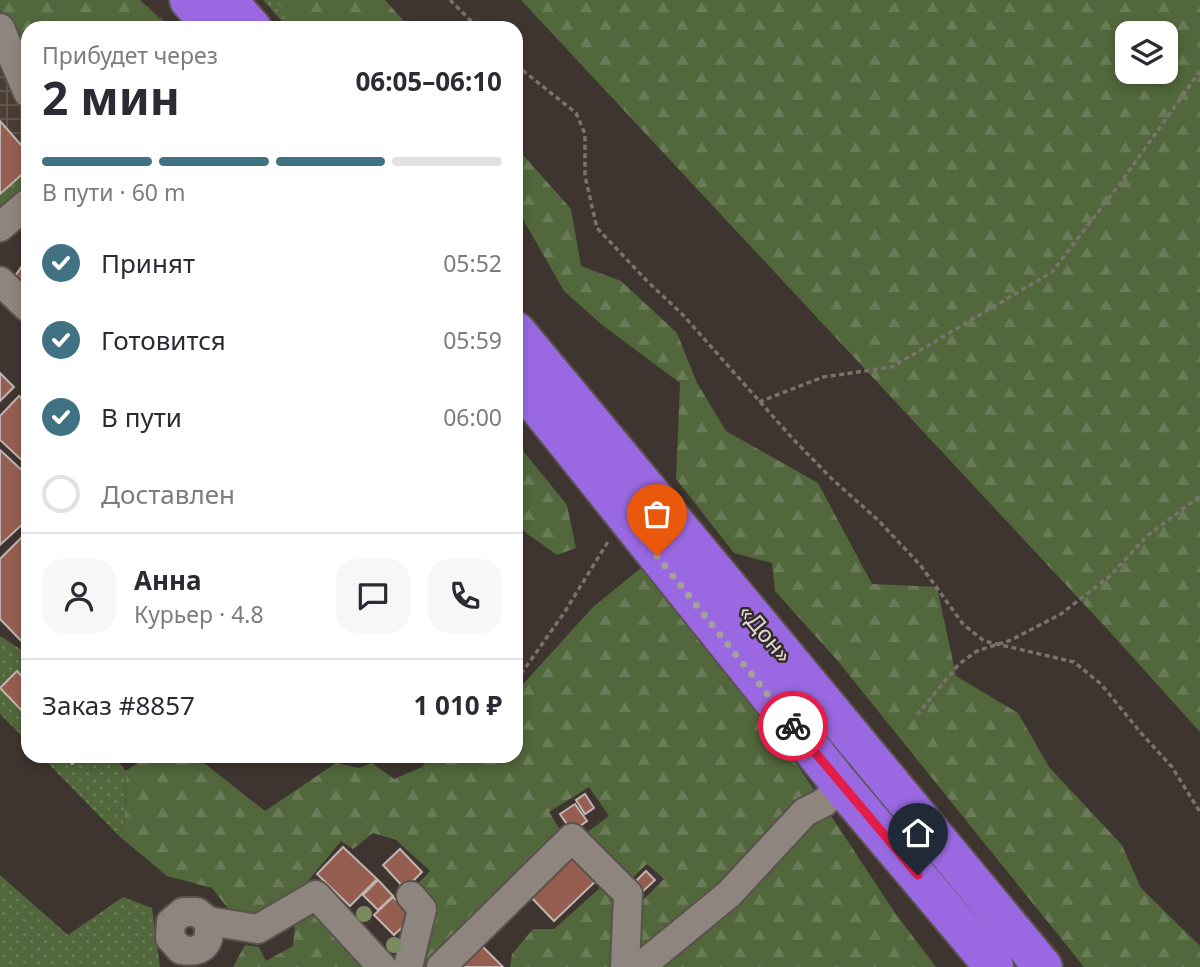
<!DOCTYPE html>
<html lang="ru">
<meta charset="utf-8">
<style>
:root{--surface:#fff;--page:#f7f7f7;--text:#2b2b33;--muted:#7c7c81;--line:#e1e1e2;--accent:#407283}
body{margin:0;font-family:"Noto Sans",sans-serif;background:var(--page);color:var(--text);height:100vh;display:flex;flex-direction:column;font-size:26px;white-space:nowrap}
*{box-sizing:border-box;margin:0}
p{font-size:23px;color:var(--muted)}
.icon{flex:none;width:38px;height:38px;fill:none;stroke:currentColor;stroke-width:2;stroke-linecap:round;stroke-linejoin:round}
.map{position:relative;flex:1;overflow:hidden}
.drawer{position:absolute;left:21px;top:21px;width:502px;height:742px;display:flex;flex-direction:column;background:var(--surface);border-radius:21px;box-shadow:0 4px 10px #0003}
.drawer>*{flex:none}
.controls{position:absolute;left:1115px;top:21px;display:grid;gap:14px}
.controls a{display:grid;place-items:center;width:63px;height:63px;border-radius:14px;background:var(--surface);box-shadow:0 4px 10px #0003;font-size:35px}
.pin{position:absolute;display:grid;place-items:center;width:60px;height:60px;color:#fff;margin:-72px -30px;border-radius:50% 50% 50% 0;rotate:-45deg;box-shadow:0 0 7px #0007}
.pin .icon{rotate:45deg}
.courier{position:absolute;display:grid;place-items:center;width:70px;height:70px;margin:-35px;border:5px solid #e11d48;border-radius:50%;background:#fff;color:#222;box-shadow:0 2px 9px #0007}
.head em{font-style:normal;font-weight:700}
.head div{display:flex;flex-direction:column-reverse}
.head{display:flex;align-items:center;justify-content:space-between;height:119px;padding:0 21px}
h1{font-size:46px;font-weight:700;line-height:52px}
.bar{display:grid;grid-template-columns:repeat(4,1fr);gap:10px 7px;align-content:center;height:84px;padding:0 21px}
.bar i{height:9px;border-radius:5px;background:var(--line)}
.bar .selected{background:var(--accent)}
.bar p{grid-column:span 4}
.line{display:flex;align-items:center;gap:18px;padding:0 21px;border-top:2px solid var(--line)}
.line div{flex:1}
.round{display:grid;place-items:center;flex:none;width:74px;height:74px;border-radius:21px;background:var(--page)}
ol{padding:0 21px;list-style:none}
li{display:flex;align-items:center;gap:21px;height:77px}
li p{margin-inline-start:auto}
li .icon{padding:7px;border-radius:50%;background:var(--accent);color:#fff;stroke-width:4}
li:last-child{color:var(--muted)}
li i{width:38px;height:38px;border:4px solid var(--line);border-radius:50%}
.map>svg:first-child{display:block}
</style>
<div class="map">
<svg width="1200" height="967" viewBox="0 0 1200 967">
<defs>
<pattern id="industrial-grid" width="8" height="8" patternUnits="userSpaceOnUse" patternTransform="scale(1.75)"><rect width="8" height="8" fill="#4b3d34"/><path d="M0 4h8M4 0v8" fill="none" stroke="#645851"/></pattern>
<pattern id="grass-dots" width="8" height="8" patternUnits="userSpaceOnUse" patternTransform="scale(1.75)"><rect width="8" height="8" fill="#52673b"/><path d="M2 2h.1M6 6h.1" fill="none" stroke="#6a7c57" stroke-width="1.8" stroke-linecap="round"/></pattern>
<pattern id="forest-firs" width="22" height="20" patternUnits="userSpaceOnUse" patternTransform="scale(1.75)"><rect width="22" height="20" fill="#52673b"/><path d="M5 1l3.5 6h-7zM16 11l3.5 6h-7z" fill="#6a7c57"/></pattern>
</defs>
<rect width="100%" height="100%" fill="#3e3530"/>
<!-- industrial -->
<path fill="url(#industrial-grid)" d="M0,0H140L173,28H28V184L0,210Z"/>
<!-- grass -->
<path fill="url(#grass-dots)" d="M263,0H328L306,28H288Z
M0,636L22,650L28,657V742L0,714Z
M41,756H113L126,771L125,816L119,836Z
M0,875L68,935L123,897L152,908L160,967H0Z"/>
<!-- forest -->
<path fill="url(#forest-firs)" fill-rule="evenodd" d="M0,0H140L169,28H57L54,20L36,28H28V32L12,39L0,10Z
M275,0H385L410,28H298Z
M521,0H1200V732L1109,631ZM1127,33H1166V72H1127Z
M516,147L571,209L581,266L621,281L677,333L697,383L726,431L818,483L872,584L937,587L956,676L1018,713L1049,767L1122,845L1141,888L1200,946V967H1084L837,660L775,591L772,563L734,553L676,479L680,383L601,324L564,291L516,207Z
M28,160V189L0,215V186Z
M516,442L567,505L576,548L557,555L526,533L516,520Z
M641,568L787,749L895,913L936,967H635L642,901L664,879L647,864L628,882L582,836L609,816L589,787L549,812L564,836L433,967H418L413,889L430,871L396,840L373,833L353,849L341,841L304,886L256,914L233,915L212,888L167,876L119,836L125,816L126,771L147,756H195L265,811L336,763L359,768L372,763L394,779L422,767L431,756H516V692L593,607Z
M601,887L618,896L620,952L608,967H510L512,954L533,929H554Z
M310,909L371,967H233L245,945L259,947L266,961L293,946L295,925Z"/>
<!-- building -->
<path fill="#955e50" stroke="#c0b4b1" stroke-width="2" d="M0,121L28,153V169L0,194Z
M22,266L28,270V289L13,279Z
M0,373L14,387L0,401Z
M19,396L28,405V466L0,440V416Z
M0,450L28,476V519L0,545Z
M28,531V648L0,619V559Z
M17,671L28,683V717L0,688Z
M65,756H81L72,764Z
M585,794L594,808L585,814L576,800Z
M575,804L587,821L572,832L560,814Z
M573,846L601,876L554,921L526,892Z
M343,847L377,879L350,906L317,874Z
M400,849L422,872L405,889L383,865Z
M646,871L655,880L640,894L631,886Z
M378,880L393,896L378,910L363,895Z
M393,897L413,917L394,935L374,915Z
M477,941L503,967H451Z"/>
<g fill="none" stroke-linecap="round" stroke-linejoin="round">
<defs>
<path id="minor" d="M0,28L28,93
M0,227L28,203
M0,281L28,308
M208,921C212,942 204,954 181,950L170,938L171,922L183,912H197L208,921L258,929L316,895L382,967
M408,967L422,909L411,896
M441,967L572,838L628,894L625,967
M640,967L729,894L805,812L823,803L842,787"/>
<path id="highway" d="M189,0L214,28
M227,0L252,28
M516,331L1043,967
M516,379L839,783L994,967"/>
</defs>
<!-- minor casing -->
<use href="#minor" stroke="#59524d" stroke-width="32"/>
<!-- highway casing -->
<use href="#highway" stroke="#59524d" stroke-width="42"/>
<!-- path -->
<path stroke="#79726d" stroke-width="3.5" stroke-dasharray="5 3.5" stroke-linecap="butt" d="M450,0L478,28
M516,65L576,113L585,134V176L597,228L648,282L683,315L793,439L832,479L878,520L921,566L963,624L984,641L1074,662L1101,684L1141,733L1172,767L1200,812
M759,402L823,377L892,367L1052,272L1121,182L1200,71
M516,681L564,613L609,540
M917,715L959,664L977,651L1011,640L1061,614L1110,576L1147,536L1200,496"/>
<!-- minor -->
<use href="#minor" stroke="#8f857f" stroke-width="28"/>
<!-- highway -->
<use href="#highway" stroke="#9a69e1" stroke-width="38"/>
</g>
<!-- trees -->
<g fill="#7b8a5f">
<circle cx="364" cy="914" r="8"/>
<circle cx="394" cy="945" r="8"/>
</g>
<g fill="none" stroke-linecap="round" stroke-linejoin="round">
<!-- done -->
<path stroke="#a6a09c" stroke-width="7" stroke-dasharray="0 12.6" d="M657,556L793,726"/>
<!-- route -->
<path stroke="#e11d48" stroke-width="9" d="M793,726L918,875"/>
</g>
<g text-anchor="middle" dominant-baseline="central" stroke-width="5" stroke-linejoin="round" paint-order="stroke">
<!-- street labels -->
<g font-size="23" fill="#ded9d6" stroke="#342b27">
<text transform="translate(766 633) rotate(50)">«Дон»</text>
</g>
</g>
</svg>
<div class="controls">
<a><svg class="icon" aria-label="layers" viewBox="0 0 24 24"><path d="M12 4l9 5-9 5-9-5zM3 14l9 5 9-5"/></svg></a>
</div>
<div class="pin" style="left:657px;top:556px;background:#ea580c"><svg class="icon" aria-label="bag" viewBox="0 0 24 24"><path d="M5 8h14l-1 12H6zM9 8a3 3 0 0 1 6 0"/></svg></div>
<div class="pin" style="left:918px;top:875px;background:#1f2937"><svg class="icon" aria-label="home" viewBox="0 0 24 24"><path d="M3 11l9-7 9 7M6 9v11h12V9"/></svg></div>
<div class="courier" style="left:793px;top:726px"><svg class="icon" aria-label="bike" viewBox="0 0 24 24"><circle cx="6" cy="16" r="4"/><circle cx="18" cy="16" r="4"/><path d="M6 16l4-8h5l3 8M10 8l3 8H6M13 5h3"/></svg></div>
<section class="drawer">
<div class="head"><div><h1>2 мин</h1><p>Прибудет через</p></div><em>06:05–06:10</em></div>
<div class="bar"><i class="selected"></i><i class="selected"></i><i class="selected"></i><i></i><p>В пути · 60 m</p></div>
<ol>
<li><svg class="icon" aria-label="check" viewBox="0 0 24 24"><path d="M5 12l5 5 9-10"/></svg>Принят<p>05:52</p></li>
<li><svg class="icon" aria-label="check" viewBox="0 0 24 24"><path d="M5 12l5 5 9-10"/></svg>Готовится<p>05:59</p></li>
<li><svg class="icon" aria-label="check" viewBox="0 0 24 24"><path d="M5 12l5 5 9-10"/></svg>В пути<p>06:00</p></li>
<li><i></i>Доставлен</li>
</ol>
<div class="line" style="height:126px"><a class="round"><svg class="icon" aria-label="person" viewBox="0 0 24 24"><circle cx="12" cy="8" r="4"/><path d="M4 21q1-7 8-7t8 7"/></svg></a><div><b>Анна</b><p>Курьер · 4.8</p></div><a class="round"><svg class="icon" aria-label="chat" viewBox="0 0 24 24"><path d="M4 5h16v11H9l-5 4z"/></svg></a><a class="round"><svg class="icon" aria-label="phone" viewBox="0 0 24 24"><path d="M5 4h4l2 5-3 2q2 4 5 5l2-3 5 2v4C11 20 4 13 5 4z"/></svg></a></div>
<div class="line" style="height:91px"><div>Заказ #8857</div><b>1 010 ₽</b></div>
</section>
</div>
